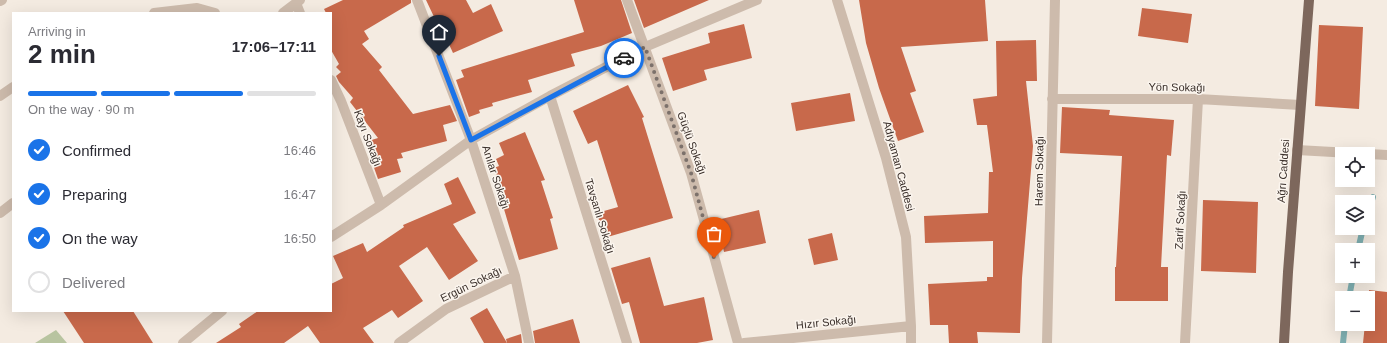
<!DOCTYPE html>
<meta charset="utf-8">
<style>
:root{--surface:#fff;--page:#f2f2f3;--text:#2b2b33;--muted:#7c7c81;--line:#e1e1e2;--accent:#1a73e8}
body{margin:0;font-family:Helvetica,sans-serif;background:var(--page);color:var(--text);height:100vh;display:flex;flex-direction:column;font-size:15px;white-space:nowrap}
*{box-sizing:border-box;margin:0}
p{font-size:13px;color:var(--muted)}
.icon{flex:none;width:22px;height:22px;fill:none;stroke:currentColor;stroke-width:2;stroke-linecap:round;stroke-linejoin:round}
.map{position:relative;flex:1;overflow:hidden}
.side{position:absolute;left:12px;top:12px;width:320px;height:300px;display:flex;flex-direction:column;background:var(--surface);border-radius:0px;box-shadow:0 4px 16px #0002}
.side>*{flex:none}
.buttons{position:absolute;left:1335px;top:147px;display:grid;gap:8px}
.buttons a{display:grid;place-items:center;width:40px;height:40px;border-radius:0px;background:var(--surface);box-shadow:0 4px 16px #0002;font-size:20px}
.pin{position:absolute;display:grid;place-items:center;width:34px;height:34px;color:#fff;margin:-41px -17px;border-radius:50% 50% 50% 0;rotate:-45deg;box-shadow:0 0 4px #0007}
.pin .icon{rotate:45deg}
.courier{position:absolute;display:grid;place-items:center;width:40px;height:40px;margin:-20px;border:3px solid #1a73e8;border-radius:50%;background:#fff;color:#222;box-shadow:0 1px 5px #0007}
.summary em{font-style:normal;font-weight:700}
.summary div{display:flex;flex-direction:column-reverse}
.summary{display:flex;align-items:center;justify-content:space-between;height:68px;padding:0 16px}
h1{font-size:26px;font-weight:700;line-height:30px}
.bar{display:grid;grid-template-columns:repeat(4,1fr);gap:6px 4px;align-content:center;height:48px;padding:0 16px}
.bar i{height:5px;border-radius:3px;background:var(--line)}
.bar .on{background:var(--accent)}
.bar p{grid-column:span 4}
ol{padding:0 16px;list-style:none}
li{display:flex;align-items:center;gap:12px;height:44px}
li p{margin-inline-start:auto}
li .icon{padding:4px;border-radius:50%;background:var(--accent);color:#fff;stroke-width:4}
li:last-child{color:var(--muted)}
li i{width:22px;height:22px;border:2px solid var(--line);border-radius:50%}
.map>svg:first-child{display:block}
</style>
<div class="map">
<svg width="1387" height="343" viewBox="0 0 1387 343">
<rect width="100%" height="100%" fill="#f4ebe1"/>
<!-- green -->
<path fill="#b8c4a0" d="M56,330L67,343H35Z"/>
<g fill="none" stroke-linecap="round" stroke-linejoin="round">
<!-- stream -->
<path stroke="#7fb0b2" stroke-width="6" d="M1368,212L1373,197
M1358,250L1363,228
M1349,298L1353,276
M1343,343L1345,324"/>
</g>
<!-- building -->
<path fill="#c8694b" d="M343,0H411V3L364,31L369,39L362,44L382,67L379,70L413,114L450,105L457,121L443,125L447,141L401,153L403,158L397,159L401,172L378,179L365,142L378,138L350,102L353,98L339,82L336,76L341,72L336,67L339,64L331,50V13H326L324,9Z
M426,0H466L473,13L491,4L503,31L453,53L437,18L435,19Z
M574,0H621L632,33L601,46L571,54L575,66L528,80L532,92L492,103L493,106L479,110L480,113L469,117L456,80L464,77L461,70L584,32Z
M634,0H709L644,28Z
M859,0H985L988,41L901,47L916,91L910,93L924,132L898,141L879,88L866,43Z
M1142,8L1192,14L1188,43L1138,36Z
M744,24L752,58L704,70L707,80L673,91L662,58L710,43L708,33Z
M1319,25L1363,27L1359,109L1315,106Z
M1036,40L1037,81H1026L1033,146L1022,278L1020,333L977,332L978,343H949L948,325H930L928,284L987,281V277H993V241L925,243L924,216L988,213L989,172H993L987,125H977L973,99L997,96L996,41Z
M628,85L644,117L642,118L673,218L604,238L597,213L618,207L597,140L588,144L573,111Z
M850,93L855,121L796,131L791,103Z
M1062,107L1110,110L1109,115L1174,120L1171,156L1167,155L1161,267H1168V301H1115V267H1116L1122,156L1060,153Z
M525,132L545,180L541,181L553,218L550,219L558,249L519,260L501,199L506,197L494,168L499,166L496,159L504,155L499,143Z
M458,177L476,213L453,224L478,261L449,280L427,247L399,266L423,301L398,318L392,310L363,328L374,343H320L308,326L284,343H216L241,327L239,324L258,311H331V284L343,278L333,256L363,243L367,252L404,227L403,225L452,204L444,184Z
M1203,200L1258,202L1256,273L1201,271Z
M759,210L766,243L724,252L717,220Z
M832,233L838,260L814,265L808,239Z
M650,257L664,306L704,297L713,340L697,343H640L629,302L622,304L611,268Z
M1369,290L1387,292V343H1363L1365,324H1368Z
M487,308L507,343H484L470,318Z
M63,311H133L153,343H84Z
M573,319L580,343H535L533,331Z
M521,334L522,343H507L506,339Z"/>
<g fill="none" stroke-linecap="round" stroke-linejoin="round">
<!-- minor -->
<path stroke="#cdbbac" stroke-width="10" d="M417,0L471,140L515,276L529,343
M627,0L691,173L738,343
M837,0L886,158L906,237L911,326V343
M0,1L2,0
M296,3L300,13
M154,13L197,8L215,13
M283,13L300,0
M331,80L341,101L381,205
M0,96L13,87
M550,96L627,343
M1052,99H1198L1300,105
M1297,150L1387,155
M0,213L13,203
M331,237L381,205L471,140L550,96L645,47L757,0
M183,343L222,311
M399,343L446,309L515,276
M744,343L911,326
M1047,343L1055,0
M1185,343L1198,99"/>
<!-- major -->
<path stroke="#7d675c" stroke-width="10" d="M1284,343L1288,272L1309,0"/>
</g>
<g fill="none" stroke-linecap="round" stroke-linejoin="round">
<!-- done -->
<path stroke="#7c716b" stroke-width="4" stroke-dasharray="0 7.2" d="M624,58L645,47L691,173L714,258"/>
<!-- route -->
<path stroke="#1a73e8" stroke-width="5" d="M439,56L471,140L624,58"/>
</g>
<g text-anchor="middle" dominant-baseline="central" stroke-width="3" stroke-linejoin="round" paint-order="stroke">
<!-- street labels -->
<g font-size="11" fill="#3b302b" stroke="#fbf5ee">
<text transform="translate(1177 87) rotate(1)">Yön Sokağı</text>
<text transform="translate(368 138) rotate(69)">Kayı Sokağı</text>
<text transform="translate(692 143) rotate(70)">Güçlü Sokağı</text>
<text transform="translate(899 166) rotate(75)">Adıyaman Caddesi</text>
<text transform="translate(1039 171) rotate(-89)">Harem Sokağı</text>
<text transform="translate(1283 171) rotate(-86)">Ağrı Caddesi</text>
<text transform="translate(496 177) rotate(72)">Anılar Sokağı</text>
<text transform="translate(600 216) rotate(73)">Tavşanlı Sokağı</text>
<text transform="translate(1180 220) rotate(-87)">Zarif Sokağı</text>
<text transform="translate(471 284) rotate(-26)">Ergün Sokağı</text>
<text transform="translate(826 322) rotate(-6)">Hızır Sokağı</text>
</g>
</g>
</svg>
<div class="buttons">
<a><svg class="icon" aria-label="locate" viewBox="0 0 24 24"><circle cx="12" cy="12" r="6"/><path d="M12 2v4M12 18v4M2 12h4M18 12h4"/></svg></a>
<a><svg class="icon" aria-label="layers" viewBox="0 0 24 24"><path d="M12 4l9 5-9 5-9-5zM3 14l9 5 9-5"/></svg></a>
<a>+</a>
<a>−</a>
</div>
<div class="pin" style="left:714px;top:258px;background:#ea580c"><svg class="icon" aria-label="bag" viewBox="0 0 24 24"><path d="M5 8h14l-1 12H6zM9 8a3 3 0 0 1 6 0"/></svg></div>
<div class="pin" style="left:439px;top:56px;background:#1f2937"><svg class="icon" aria-label="home" viewBox="0 0 24 24"><path d="M3 11l9-7 9 7M6 9v11h12V9"/></svg></div>
<div class="courier" style="left:624px;top:58px"><svg class="icon" aria-label="car" viewBox="0 0 24 24"><path d="M5 17H2v-5l4-1 3-4h7l3 4 3 1v5h-3M9 17h6M6 11h13"/><circle cx="7" cy="17" r="2"/><circle cx="17" cy="17" r="2"/></svg></div>
<section class="side">
<div class="summary"><div><h1>2 min</h1><p>Arriving in</p></div><em>17:06–17:11</em></div>
<div class="bar"><i class="on"></i><i class="on"></i><i class="on"></i><i></i><p>On the way · 90 m</p></div>
<ol>
<li><svg class="icon" aria-label="check" viewBox="0 0 24 24"><path d="M5 12l5 5 9-10"/></svg>Confirmed<p>16:46</p></li>
<li><svg class="icon" aria-label="check" viewBox="0 0 24 24"><path d="M5 12l5 5 9-10"/></svg>Preparing<p>16:47</p></li>
<li><svg class="icon" aria-label="check" viewBox="0 0 24 24"><path d="M5 12l5 5 9-10"/></svg>On the way<p>16:50</p></li>
<li><i></i>Delivered</li>
</ol>
</section>
</div>
